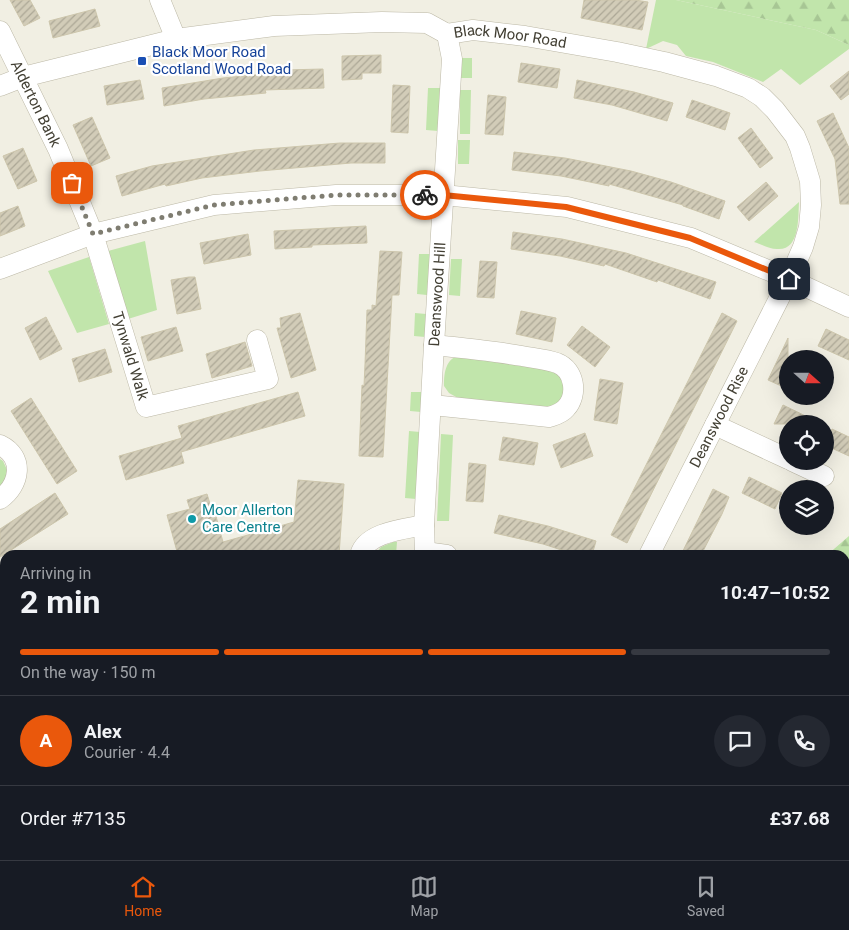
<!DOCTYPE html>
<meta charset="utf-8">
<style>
:root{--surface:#171b24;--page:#242831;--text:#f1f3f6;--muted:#9ea1a6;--line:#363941;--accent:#ea580c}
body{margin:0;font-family:Roboto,sans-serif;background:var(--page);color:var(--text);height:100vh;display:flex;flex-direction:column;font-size:19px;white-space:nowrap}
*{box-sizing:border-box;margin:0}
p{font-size:16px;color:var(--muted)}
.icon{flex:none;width:28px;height:28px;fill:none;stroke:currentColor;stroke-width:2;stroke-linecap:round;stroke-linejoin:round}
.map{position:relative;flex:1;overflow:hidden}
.side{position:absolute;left:0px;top:550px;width:850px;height:310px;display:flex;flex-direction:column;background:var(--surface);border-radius:15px 15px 0 0;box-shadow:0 5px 20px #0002}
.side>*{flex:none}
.needle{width:32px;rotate:111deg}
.tools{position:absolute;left:779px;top:350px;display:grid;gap:10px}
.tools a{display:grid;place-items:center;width:55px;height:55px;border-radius:50%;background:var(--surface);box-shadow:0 5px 20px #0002;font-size:25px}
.pin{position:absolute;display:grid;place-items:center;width:42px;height:42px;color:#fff;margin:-21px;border-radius:10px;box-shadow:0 2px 8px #0006}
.courier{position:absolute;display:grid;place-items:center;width:50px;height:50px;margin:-25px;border:4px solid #ea580c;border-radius:50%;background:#fff;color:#222;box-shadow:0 1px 6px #0007}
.summary em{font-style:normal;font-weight:700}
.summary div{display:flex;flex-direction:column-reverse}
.summary{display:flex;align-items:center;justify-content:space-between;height:85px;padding:0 20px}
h1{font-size:32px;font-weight:700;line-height:38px}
.bar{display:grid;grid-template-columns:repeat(4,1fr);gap:8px 5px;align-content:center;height:60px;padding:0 20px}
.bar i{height:6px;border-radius:4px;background:var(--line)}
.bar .selected{background:var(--accent)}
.bar p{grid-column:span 4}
.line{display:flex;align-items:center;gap:12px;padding:0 20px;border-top:1px solid var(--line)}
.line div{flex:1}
.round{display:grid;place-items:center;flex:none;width:52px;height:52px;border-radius:26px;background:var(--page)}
.tabs{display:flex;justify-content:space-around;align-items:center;height:70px;border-top:1px solid var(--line);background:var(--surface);font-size:14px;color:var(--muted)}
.tabs a{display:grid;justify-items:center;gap:2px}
.tabs .selected{color:var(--accent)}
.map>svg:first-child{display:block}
</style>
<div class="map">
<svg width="849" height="860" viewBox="0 0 849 860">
<defs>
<pattern id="forest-firs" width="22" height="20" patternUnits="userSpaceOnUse" patternTransform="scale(1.25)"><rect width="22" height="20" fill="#c1e5ab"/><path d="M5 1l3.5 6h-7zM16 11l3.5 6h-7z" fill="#a7c694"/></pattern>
<pattern id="building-hatch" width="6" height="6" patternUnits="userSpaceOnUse" patternTransform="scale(1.25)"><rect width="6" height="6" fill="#d2ccb8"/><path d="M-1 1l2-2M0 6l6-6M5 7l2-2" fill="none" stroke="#aca796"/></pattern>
</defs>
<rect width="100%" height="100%" fill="#f1efe3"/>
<!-- green -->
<path fill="#c1e5ab" d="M656,0H676L816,30L849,45V49L800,85L781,69L763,82L713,62L686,56L677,45L663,41L646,49Z
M462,58H472V78H461Z
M428,88H440L438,131L426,130Z
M460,90H471L470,134H460Z
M458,140H470L469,164H458Z
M799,202C798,218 800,251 777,249C769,249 761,244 754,242Z
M145,241L157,310L128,319L108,251Z
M419,254H430L427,295L417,294Z
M89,257L109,324L77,333L48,271Z
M451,259H462L460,296L449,295Z
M415,313L426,314L425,337L414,336Z
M457,356L554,371L567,384L565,398L546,410L458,398L449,393L444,386C444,374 445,361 457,356Z
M411,392H422L421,412L410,411Z
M409,431L420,432L416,499L405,498Z
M441,434L453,435L449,521H437Z
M0,459L3,461L8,472L0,491Z
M393,542H397L396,555H386L377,552L381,547Z
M5,768V822L0,819V774Z
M606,855H658L660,860H613Z"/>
<!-- forest -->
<path fill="url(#forest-firs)" d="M676,0H849V45L816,30Z
M849,536V691L845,686V555H827Z
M148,855H170L173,860H142Z
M342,855H453L459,860H338Z
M509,855H606L613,860H502Z"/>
<!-- building -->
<path fill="url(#building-hatch)" stroke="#cdc6ac" d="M10,0H30L40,18L24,26Z
M584,0H635L648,2L642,30L581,18Z
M95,9L100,26L53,38L49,21Z
M381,55V73H362V79L342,80V56Z
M521,63L560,69L557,88L518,82Z
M323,69L324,88L265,90L266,93L204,99L164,106L162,88L223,78L284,72V70Z
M849,71V94L841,100L830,86Z
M140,80L144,99L107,105L104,86Z
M577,80L634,92L673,103L667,121L612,105L574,98Z
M393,85L410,86L408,133L391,132Z
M488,95L506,97L503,135L485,134Z
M692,100L730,113L725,130L686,117Z
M833,113L849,148V204H840L835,159L817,121Z
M92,117L110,158L91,166L73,125Z
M751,128L773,158L760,168L738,138Z
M340,143H385V163H351L260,171L202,178L166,186L165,184L122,196L116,176L152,166L254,150Z
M23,148L37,181L18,189L3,156Z
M514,152L565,158L631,171L671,182L725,201L719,219L683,206V205L609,184V186L561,176L512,170Z
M766,182L778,196L749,221L737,207Z
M18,206L25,226L0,236V213Z
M366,226L367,243L312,245V247L275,249L274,231Z
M513,232L562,239L626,253L716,282L710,299L658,280L657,282L605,264L604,266L560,256L511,249Z
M248,234L251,255L204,264L200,243Z
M380,251L402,252L399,295H392L383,457L359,456L362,385L364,386L365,364L367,310H372V305L376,306Z
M480,261L497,262L494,298L477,297Z
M189,277H195L201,309L177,314L171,280Z
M521,311L556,318L552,342L516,334Z
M300,313L316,370L291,378L277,328H281L280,318Z
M722,313L737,321L627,543L611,535Z
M46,317L62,349L40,360L25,328Z
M582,326L610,347L595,367L567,345Z
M176,327L183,351L148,361L141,337Z
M826,329L849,340V360L818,346Z
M788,338V389L768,380Z
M245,342L252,366L212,378L206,354Z
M105,349L112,372L79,382L72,359Z
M600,379L623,383L617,424L594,420Z
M298,392L305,416L181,452L184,463L126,480L119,456L182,438L178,426Z
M31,398L77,471L57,484L11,411Z
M783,405L822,424H774Z
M832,429L849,437V456L825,445Z
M585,433L593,456L561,468L553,445Z
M503,437L538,443L534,465L499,460Z
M469,463L486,465L483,502L466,501Z
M749,477L782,493L775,509L742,493Z
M298,480L344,484L339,555H178L167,515L190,509L187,500L207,494L212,510L214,509L223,542L294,522Z
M713,489L729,497L722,514L701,555H681Z
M55,493L68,514L0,557V529Z
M499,515L548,526L596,541L592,555H577L543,544L494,533Z"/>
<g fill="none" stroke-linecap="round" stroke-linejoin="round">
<defs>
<g id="street">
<path d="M160,0L176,39"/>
<path id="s1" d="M0,31L58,149L93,234L146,407L268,379L257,340"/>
<path id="s2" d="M0,86L23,77L176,39L274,26L382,22L427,23L447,34L473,30L525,36L617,52L664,62L716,76L748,88L762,97L775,110L795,136L800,148L810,181L811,205L809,227L803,247L789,279L649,555"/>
<path d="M0,269L93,234L214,205L336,195H443L567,207L691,238L789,279L849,307"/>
<path d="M432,405L549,417C555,415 561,414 566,408C578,395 575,370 557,363C546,359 533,358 522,356C493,351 464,348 434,345"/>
<path d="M715,425L788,459"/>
<path d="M0,445C25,457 20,485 0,499"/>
<path d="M792,461L824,476"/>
<path d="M425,552L447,555"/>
<path d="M360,555C366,532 405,529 424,525"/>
<path id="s3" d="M425,555L424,525L434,345L452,59L447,34"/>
<path d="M0,682L5,688"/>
<path d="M668,855L670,860"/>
<path d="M827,855L828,860"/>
<path d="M15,860L21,855"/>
</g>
</defs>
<!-- street casing -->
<use href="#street" stroke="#bcb8a6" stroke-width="21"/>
<!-- street -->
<use href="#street" stroke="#fff" stroke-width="20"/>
</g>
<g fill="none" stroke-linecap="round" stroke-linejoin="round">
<!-- done -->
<path stroke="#7f7d71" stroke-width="5" stroke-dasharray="0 9" d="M72,183L93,234L214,205L336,195H425"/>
<!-- route -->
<path stroke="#ea580c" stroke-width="6" d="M425,195H443L566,207L690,238L789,279"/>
</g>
<!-- markers -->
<rect fill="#1a4fb4" stroke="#fff" stroke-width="2" x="137" y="56" width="10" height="10" rx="2.5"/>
<circle fill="#0f9aa8" stroke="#fff" stroke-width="2" cx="192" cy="519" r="5"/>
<g text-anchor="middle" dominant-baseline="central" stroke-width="4.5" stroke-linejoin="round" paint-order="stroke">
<!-- street labels -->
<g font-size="15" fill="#423f33" stroke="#fff">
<text stroke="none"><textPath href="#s2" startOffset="521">Black Moor Road</textPath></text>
<text stroke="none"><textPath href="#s1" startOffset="81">Alderton Bank</textPath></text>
<text stroke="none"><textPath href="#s3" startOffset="261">Deanswood Hill</textPath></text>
<text stroke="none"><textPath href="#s1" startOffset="351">Tynwald Walk</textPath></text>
<text transform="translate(719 417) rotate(-63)">Deanswood Rise</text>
</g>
<!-- transit labels -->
<g font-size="15" fill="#164399" stroke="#fff" text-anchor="start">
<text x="152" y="52">Black Moor Road<tspan x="152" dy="17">Scotland Wood Road</tspan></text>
</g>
<!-- culture labels -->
<g font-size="15" fill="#0d838f" stroke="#fff" text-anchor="start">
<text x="202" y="510">Moor Allerton<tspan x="202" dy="17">Care Centre</tspan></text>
</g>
</g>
</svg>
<div class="tools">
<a><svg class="needle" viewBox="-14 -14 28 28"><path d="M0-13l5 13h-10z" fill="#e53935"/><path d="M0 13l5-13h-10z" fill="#9ea1a6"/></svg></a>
<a><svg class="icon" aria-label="locate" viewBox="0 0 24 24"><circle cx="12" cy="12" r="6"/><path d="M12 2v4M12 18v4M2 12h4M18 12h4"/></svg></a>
<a><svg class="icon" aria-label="layers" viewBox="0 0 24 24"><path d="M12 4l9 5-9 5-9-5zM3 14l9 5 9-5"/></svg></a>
</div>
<div class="pin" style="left:72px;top:183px;background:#ea580c"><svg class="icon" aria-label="bag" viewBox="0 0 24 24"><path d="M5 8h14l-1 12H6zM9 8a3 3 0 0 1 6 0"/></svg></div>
<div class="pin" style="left:789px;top:279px;background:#1f2937"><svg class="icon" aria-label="home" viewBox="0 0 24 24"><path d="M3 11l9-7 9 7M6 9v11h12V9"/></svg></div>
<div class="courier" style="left:425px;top:195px"><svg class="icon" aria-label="bike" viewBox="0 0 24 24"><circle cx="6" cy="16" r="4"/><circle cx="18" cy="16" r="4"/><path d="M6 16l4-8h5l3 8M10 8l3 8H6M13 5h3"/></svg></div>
<section class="side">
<div class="summary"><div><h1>2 min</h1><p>Arriving in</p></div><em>10:47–10:52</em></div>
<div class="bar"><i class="selected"></i><i class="selected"></i><i class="selected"></i><i></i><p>On the way · 150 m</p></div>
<div class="line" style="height:90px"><b class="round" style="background:var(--accent);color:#fff">A</b><div><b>Alex</b><p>Courier · 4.4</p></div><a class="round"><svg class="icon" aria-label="chat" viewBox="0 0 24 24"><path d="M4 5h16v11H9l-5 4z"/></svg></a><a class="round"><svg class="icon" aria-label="phone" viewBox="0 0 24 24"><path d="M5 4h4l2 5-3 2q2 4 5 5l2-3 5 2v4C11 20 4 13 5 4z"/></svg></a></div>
<div class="line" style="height:65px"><div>Order #7135</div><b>£37.68</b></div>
</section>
</div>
<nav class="tabs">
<a class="selected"><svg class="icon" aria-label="home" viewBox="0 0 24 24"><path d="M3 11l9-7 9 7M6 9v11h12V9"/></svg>Home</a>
<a><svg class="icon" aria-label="map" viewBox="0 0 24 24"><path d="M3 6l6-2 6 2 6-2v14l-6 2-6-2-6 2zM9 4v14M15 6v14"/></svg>Map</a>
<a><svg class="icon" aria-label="saved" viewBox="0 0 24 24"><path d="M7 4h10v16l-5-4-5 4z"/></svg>Saved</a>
</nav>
